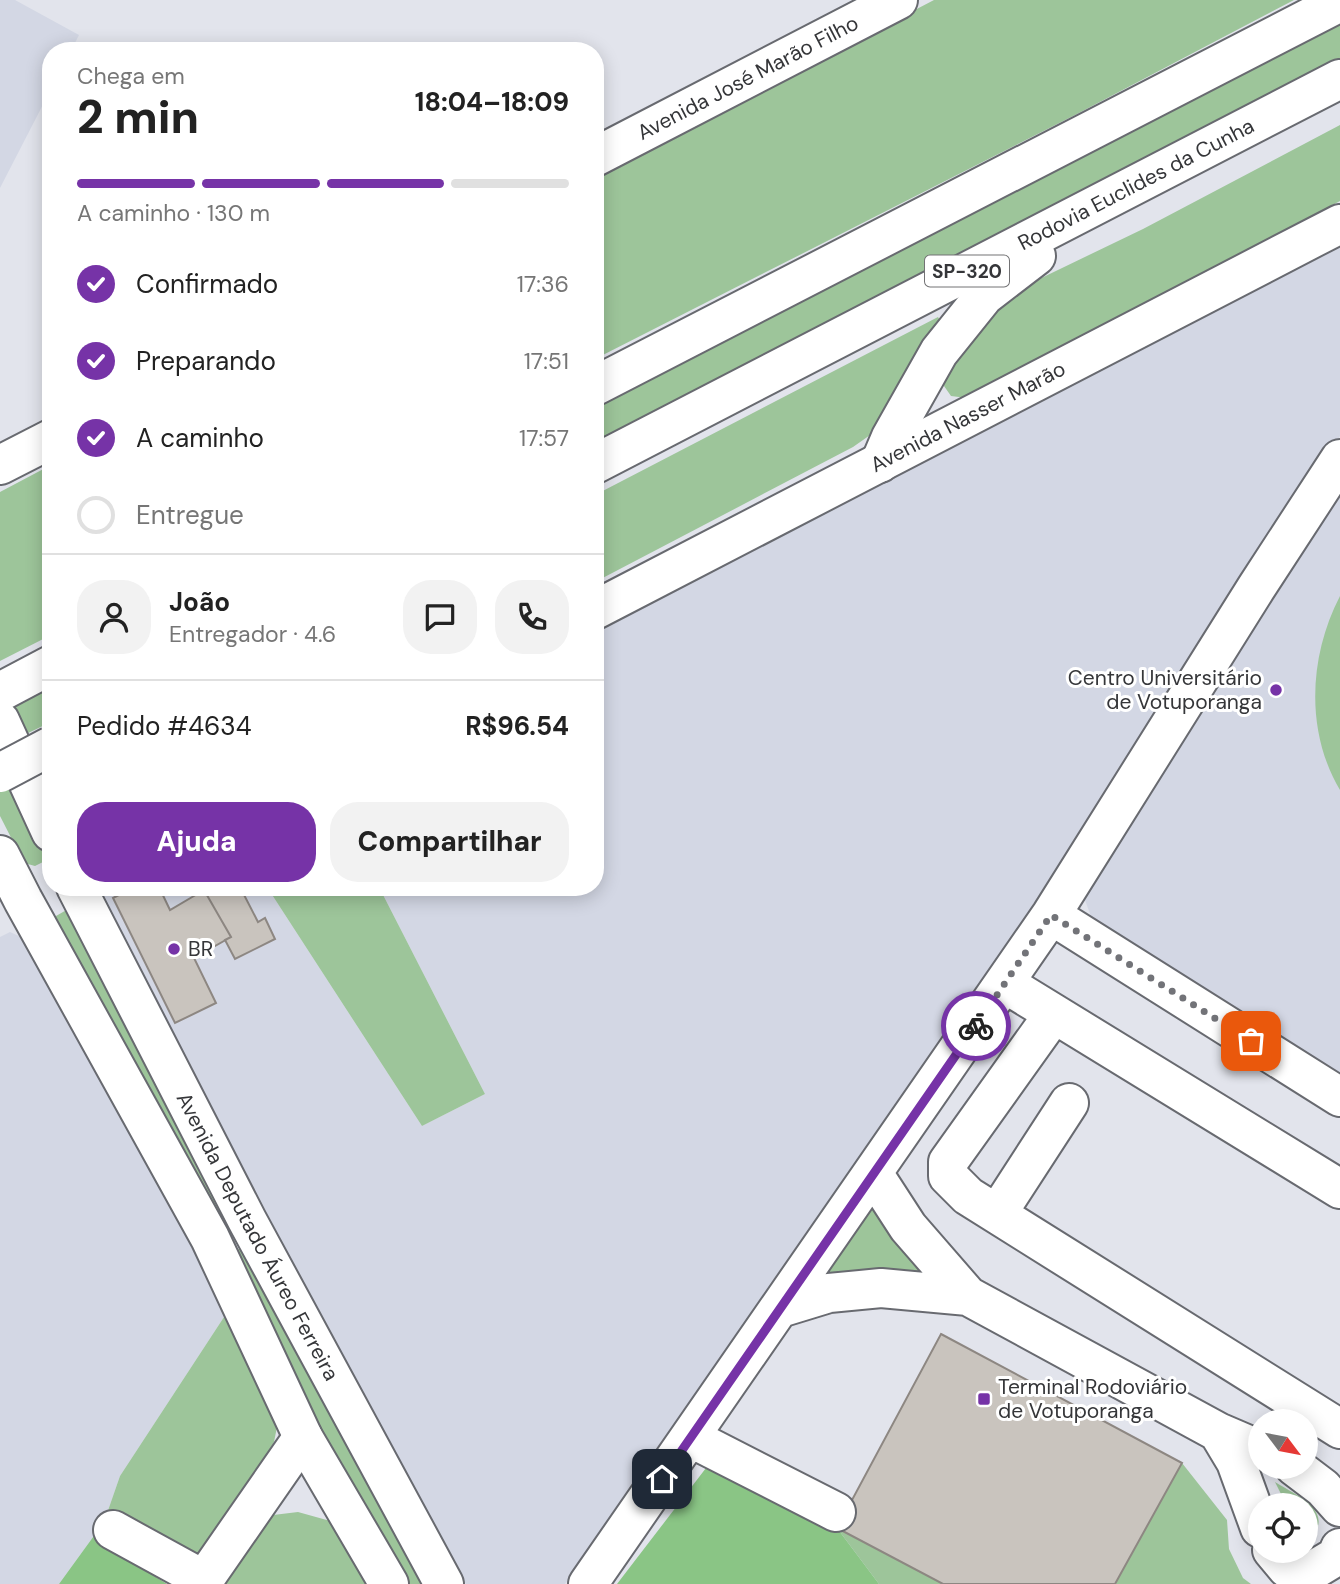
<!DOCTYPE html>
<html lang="pt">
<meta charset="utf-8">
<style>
:root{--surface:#fff;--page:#f2f2f2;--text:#222;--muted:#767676;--line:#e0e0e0;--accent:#7633a7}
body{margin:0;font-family:"DM Sans",sans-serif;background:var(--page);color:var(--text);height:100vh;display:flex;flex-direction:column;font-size:26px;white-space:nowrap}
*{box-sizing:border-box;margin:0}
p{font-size:23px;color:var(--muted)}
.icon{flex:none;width:38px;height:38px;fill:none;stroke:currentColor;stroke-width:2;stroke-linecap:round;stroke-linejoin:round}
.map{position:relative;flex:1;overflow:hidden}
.sheet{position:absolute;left:42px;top:42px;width:562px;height:854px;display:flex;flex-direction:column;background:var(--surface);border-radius:28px;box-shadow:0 4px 18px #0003}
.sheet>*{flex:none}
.needle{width:46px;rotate:122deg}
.buttons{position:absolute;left:1248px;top:1409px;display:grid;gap:14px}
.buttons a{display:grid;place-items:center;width:70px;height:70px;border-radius:50%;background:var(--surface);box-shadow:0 4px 18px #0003;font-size:35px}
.pin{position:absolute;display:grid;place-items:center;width:60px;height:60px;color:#fff;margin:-30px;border-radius:14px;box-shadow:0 4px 10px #0006}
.courier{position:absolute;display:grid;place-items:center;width:70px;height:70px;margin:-35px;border:5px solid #7633a7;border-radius:50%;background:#fff;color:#222;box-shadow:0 2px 9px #0007}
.head em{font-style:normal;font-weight:800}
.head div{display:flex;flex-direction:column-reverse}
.head{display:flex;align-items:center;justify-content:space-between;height:119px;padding:0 35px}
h1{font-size:46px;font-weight:800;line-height:52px}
.bar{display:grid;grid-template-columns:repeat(4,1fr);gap:10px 7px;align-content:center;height:84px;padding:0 35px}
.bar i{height:9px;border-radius:5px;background:var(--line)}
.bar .current{background:var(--accent)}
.bar p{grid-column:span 4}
.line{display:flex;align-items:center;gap:18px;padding:0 35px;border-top:2px solid var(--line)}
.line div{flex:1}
.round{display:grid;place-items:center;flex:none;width:74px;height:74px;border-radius:28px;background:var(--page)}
ol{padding:0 35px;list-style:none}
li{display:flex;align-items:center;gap:21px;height:77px}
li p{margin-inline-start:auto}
li .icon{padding:7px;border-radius:50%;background:var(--accent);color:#fff;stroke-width:4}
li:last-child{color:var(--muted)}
li i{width:38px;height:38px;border:4px solid var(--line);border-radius:50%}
.primary-button{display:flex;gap:14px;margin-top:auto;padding:14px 35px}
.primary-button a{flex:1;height:80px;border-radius:28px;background:var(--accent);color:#fff;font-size:28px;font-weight:800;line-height:80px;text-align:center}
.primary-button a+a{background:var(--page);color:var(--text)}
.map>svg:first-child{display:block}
</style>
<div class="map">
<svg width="1340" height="1584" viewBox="0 0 1340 1584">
<rect width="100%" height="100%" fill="#e2e4ec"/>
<!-- built -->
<path fill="#d3d7e4" d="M0,0H15L79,35L71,51H51V89L0,188Z
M1340,244V436L1043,908L677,1431L565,1584H466L100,903L102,887H267L422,1126L485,1094L379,887H595V627Z
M1340,488V1082L1096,930L1082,892Z
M10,932L34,943L226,1314L120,1476L104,1522L59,1584H0V937Z"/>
<!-- green -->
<path fill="#9dc59a" d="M934,0H1294L1075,115L595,359V177Z
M1340,20V66L595,446V406Z
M1340,125V201L967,398L951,396L944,386L945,373L1008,294L1143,229Z
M938,317L944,327L873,433L853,447L595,582V495Z
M51,465V635L0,661V492Z
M1340,596V790C1305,731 1309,656 1340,596Z
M51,687V722L24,735L12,707Z
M0,757L46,853L43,862L35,866L24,863L0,816Z
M267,887H379L485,1094L422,1126Z
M70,908L229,1206L224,1218L216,1222L55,926L56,916Z
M862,1208H882L940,1280L892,1269L811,1285Z
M246,1244L430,1584H407L318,1426L237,1250Z
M226,1314L279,1417L274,1442L209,1551L186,1561L104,1522L120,1476Z
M1182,1463L1227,1520L1229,1549L1243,1578L1251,1584H1115Z
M1275,1482C1297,1496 1336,1510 1310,1540L1306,1538V1505H1283V1498Z
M298,1512L341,1524L372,1584H224L265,1516Z
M837,1528L943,1584H879Z"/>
<!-- forest -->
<path fill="#8ac585" d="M706,1468L837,1528L879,1584H617Z
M104,1522L108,1547L167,1584H59Z"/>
<!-- building -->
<path fill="#c9c4be" stroke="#8d8782" stroke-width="2" d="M134,887H159L170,910L204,890L231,937L194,958L216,1003L175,1023L113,898Z
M198,887H240L258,922L265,918L275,939L235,959L225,940L231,937L204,890L201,892Z
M941,1334L1182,1463L1115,1584H943L837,1528Z"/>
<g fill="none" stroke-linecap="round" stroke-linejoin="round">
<defs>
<path id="minor" d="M1051,915L1340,1097
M1004,983L1340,1189
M1053,1015L948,1162V1176L968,1196L1340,1429
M873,1173L908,1227L968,1296L1218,1432L1260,1450
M997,1214L1069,1103
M780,1308L829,1293L881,1288L968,1296
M1218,1432L1236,1462L1260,1528
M691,1438L836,1512
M1294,1466L1323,1488L1340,1507
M113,1530L204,1580
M1272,1550L1287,1568L1312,1571L1337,1556L1340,1548
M201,1584L303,1437
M588,1584L1051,915L1256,588L1340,459"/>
<g id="major">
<path id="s1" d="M595,157L898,0"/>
<path d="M0,465L51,439"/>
<path id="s2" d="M595,610L1340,224"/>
<path d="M0,721L51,832"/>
<path d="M0,855L23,900L210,1238L303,1437L389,1584"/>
<path id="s3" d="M76,887L247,1220L444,1584"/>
</g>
<g id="highway">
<path d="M595,386L1340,2"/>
<path d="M880,463L891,437L939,352L984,296L1036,256"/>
<path id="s4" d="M595,464L1340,79"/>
<path d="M0,692L51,665"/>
</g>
</defs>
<!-- minor casing -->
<use href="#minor" stroke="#686a70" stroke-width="42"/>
<!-- major casing -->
<use href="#major" stroke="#686a70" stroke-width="42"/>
<!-- highway casing -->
<use href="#highway" stroke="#686a70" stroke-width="42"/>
<!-- minor -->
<use href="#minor" stroke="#fff" stroke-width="38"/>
<!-- major -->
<use href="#major" stroke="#fff" stroke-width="38"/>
<!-- highway -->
<use href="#highway" stroke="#fff" stroke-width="38"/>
<defs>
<path id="highway-bridge" d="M0,773L51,746"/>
</defs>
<!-- highway-bridge casing -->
<use href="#highway-bridge" stroke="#686a70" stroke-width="42" stroke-linecap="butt"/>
<!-- highway-bridge -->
<use href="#highway-bridge" stroke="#fff" stroke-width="38"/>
</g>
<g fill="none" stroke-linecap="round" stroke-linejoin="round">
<!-- done -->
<path stroke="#727378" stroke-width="7" stroke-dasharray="0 12.6" d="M976,1026L1051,915L1251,1041"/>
<!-- route -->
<path stroke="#7633a7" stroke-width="9" d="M662,1479L976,1026"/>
</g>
<!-- markers -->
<g fill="#7633a7" stroke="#fff" stroke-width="2.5">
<circle cx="1276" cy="690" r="7"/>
<circle cx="174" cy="949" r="7"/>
<rect x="977" y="1392" width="14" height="14" rx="3.5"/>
</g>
<g text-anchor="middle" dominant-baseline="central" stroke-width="6" stroke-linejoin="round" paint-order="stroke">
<!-- shield labels -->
<rect fill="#fff" stroke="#727274" stroke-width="2" x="925" y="255.5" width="84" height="31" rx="5"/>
<g font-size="19" font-weight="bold" fill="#353639">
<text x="967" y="271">SP-320</text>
</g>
<!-- street labels -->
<g font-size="21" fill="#353639" stroke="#fff">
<text stroke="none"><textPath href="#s1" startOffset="172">Avenida José Marão Filho</textPath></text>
<text stroke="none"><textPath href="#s4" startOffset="609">Rodovia Euclides da Cunha</textPath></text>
<text stroke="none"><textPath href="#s2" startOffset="420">Avenida Nasser Marão</textPath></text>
<text stroke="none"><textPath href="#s3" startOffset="394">Avenida Deputado Áureo Ferreira</textPath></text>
</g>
<!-- poi labels -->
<g font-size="21" fill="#353639" stroke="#fff" text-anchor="start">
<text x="1262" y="678" text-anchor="end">Centro Universitário<tspan x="1262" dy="24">de Votuporanga</tspan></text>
<text x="188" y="949">BR</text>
<text x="998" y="1387">Terminal Rodoviário<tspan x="998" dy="24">de Votuporanga</tspan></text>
</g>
</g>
</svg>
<div class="buttons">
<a><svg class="needle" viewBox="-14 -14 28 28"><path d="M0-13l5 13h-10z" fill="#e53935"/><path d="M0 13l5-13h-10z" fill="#767676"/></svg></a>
<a><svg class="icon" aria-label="locate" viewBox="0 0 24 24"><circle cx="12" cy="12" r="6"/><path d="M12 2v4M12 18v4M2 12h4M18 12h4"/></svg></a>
</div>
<div class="pin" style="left:1251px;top:1041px;background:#ea580c"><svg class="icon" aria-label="bag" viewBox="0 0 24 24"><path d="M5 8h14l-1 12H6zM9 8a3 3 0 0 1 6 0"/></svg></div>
<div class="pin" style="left:662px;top:1479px;background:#1f2937"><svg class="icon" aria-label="home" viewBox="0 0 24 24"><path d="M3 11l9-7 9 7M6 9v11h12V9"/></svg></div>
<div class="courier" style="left:976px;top:1026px"><svg class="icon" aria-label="bike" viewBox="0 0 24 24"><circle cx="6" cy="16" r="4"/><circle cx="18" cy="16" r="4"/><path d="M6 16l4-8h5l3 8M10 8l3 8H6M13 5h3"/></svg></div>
<section class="sheet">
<div class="head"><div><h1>2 min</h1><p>Chega em</p></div><em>18:04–18:09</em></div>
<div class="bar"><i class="current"></i><i class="current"></i><i class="current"></i><i></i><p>A caminho · 130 m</p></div>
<ol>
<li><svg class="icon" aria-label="check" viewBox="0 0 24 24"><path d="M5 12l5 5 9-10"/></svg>Confirmado<p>17:36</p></li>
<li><svg class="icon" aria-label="check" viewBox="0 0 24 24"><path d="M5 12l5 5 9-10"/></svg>Preparando<p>17:51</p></li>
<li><svg class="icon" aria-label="check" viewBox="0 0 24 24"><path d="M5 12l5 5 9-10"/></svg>A caminho<p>17:57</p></li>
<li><i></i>Entregue</li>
</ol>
<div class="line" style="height:126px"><a class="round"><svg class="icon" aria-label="person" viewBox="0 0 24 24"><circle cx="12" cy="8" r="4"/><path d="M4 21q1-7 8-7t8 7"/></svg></a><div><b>João</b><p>Entregador · 4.6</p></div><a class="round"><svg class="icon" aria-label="chat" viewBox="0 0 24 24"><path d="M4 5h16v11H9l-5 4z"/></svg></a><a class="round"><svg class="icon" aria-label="phone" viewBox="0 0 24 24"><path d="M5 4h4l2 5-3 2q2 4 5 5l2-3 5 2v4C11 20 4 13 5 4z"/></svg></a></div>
<div class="line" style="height:91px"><div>Pedido #4634</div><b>R$96.54</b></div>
<div class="primary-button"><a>Ajuda</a><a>Compartilhar</a></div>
</section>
</div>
